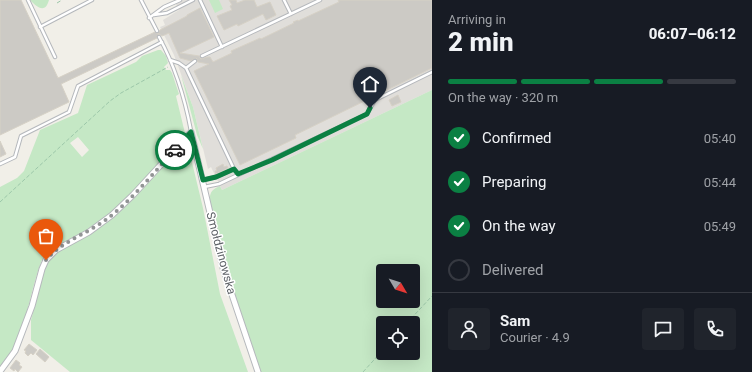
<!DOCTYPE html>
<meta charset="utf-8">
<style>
:root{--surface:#171b24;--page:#20242c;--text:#f1f3f6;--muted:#9ea1a6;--line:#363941;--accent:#0b8043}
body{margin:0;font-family:Roboto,sans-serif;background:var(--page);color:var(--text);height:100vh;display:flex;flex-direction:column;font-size:15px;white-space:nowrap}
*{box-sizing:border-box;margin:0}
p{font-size:13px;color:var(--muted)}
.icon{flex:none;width:22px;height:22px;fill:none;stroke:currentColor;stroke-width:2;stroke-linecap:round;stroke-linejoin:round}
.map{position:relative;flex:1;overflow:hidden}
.panel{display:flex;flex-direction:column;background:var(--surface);width:320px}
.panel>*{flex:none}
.needle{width:26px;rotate:129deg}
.tools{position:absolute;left:376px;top:264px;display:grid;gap:8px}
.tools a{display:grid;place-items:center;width:44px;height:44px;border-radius:4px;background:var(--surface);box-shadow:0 4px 16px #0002;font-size:20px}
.pin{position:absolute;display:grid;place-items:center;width:34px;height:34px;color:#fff;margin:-41px -17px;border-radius:50% 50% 50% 0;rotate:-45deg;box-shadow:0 0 4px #0007}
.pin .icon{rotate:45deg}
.courier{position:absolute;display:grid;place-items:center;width:40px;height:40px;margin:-20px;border:3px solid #0b8043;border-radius:50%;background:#fff;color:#222;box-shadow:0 1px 5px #0007}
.head em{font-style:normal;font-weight:800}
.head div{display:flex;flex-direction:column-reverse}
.head{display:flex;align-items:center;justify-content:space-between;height:68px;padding:0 16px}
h1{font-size:26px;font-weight:800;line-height:30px}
.bar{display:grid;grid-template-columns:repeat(4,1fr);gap:6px 4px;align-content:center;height:48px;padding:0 16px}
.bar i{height:5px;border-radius:3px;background:var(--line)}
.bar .current{background:var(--accent)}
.bar p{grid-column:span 4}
.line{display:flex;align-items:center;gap:10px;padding:0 16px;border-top:1px solid var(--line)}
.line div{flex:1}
.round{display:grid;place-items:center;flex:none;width:42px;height:42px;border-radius:4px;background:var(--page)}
ol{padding:0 16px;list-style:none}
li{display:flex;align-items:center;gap:12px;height:44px}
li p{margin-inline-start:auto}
li .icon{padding:4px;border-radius:50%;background:var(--accent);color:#fff;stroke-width:4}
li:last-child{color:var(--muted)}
li i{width:22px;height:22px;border:2px solid var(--line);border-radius:50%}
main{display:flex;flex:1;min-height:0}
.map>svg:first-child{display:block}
</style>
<main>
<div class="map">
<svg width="432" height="372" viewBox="0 0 432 372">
<rect width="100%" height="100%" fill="#f1efe8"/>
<!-- industrial -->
<path fill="#e0deda" d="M174,0H432V90L222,190L211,167L208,169L193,107L174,55L160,27L165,25L163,20L179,10Z"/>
<!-- green -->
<path fill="#c5e8c5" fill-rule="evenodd" d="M30,0H49C45,15 36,6 30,0Z
M209,0H219L223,9L215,13Z
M158,50H161L166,56L168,63L164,67L166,70H170L172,73L179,94L176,96L203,208L220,294L248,372H70L31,340V320L46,265L42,260C29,291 25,345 0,367V187L17,178L24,171L40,130L78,113L87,85L136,62L142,56ZM78,137L89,150L82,157L70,143Z
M181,75L193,107L203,149L197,135Z
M432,90V372H261L228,274L210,201C209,192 213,189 220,186L222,190ZM383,271H413V301H383ZM383,323H413V353H383Z"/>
<!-- building -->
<path fill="#cccac5" stroke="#d6d1c6" d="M0,0H21L58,78L155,32L158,34L160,30L187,16V15L200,8L214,37L180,53L199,56L201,59L207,57H210L213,62L232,53L231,51L258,39L260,38L261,39L294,23L293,22L298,20V21L339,2L338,0H432V68L295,135L296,138L240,165L194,71L209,64L198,62L196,58L191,61L180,58L169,33L162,36L159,34L157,36V38L61,84L69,102L0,135Z
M229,0H236L237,3L245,0H254L257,7L270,2L276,15L266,20L263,14L238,26L237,24L224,30L217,16L232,10L230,6L232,5Z
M398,95L401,102L392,106L389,100Z
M0,141L6,154L0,157Z
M223,164L224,167L227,166L228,168L216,174L215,171H217L216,168Z
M29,344L37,350L33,355L31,353L28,356L25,353L26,351L24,350Z
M40,349L49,357L45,362L36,354Z
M16,360L20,363L19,365L22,367L18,372L15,369L14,371L10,368Z"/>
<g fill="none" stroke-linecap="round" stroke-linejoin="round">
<defs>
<path id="service" d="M28,0L55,57
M141,0L157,31
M200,0L222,47
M284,0L291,14
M154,15L167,13L193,0
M149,18L164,7L180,0
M40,27L92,0
M159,37C175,66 185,99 191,131
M202,56L320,0
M170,60L179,63L186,68
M195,61L186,68L234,169L239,174
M0,164L15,157L21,136L69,112L78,86L162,42
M203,180L216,177L234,169
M204,187L219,184L367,114L375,100L432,72"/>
<path id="minor" d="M1,370L15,351L32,306L42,269L46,260L56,250L89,232L112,215L133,195L191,132L223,268L258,372"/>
</defs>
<!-- service casing -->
<use href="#service" stroke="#b5b8bc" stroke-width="4.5"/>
<!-- minor casing -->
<use href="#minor" stroke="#b5b8bc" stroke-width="7"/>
<!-- path -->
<path stroke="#9cc7a9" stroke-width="1" stroke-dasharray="4 2" stroke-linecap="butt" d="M57,3L62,0
M0,202L110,101L121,93L168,67
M407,323L432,296
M363,372L383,350"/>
<!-- service -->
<use href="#service" stroke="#fff" stroke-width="2.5"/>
<!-- minor -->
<use href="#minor" stroke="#fff" stroke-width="5"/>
</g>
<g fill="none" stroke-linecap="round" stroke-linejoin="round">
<!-- done -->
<path stroke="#929495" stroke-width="4" stroke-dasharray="0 7.2" d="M46,260C62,241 87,234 107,219C132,200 153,173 175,150"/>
<!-- route -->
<path stroke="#0b8043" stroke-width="5" d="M175,150L191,132L203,180L216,177L234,169L238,174L272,160L367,114L370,108"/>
</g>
<g text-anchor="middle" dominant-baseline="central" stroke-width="3" stroke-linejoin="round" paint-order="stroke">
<!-- street labels -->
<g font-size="12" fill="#5f6368" stroke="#fff">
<text transform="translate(221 253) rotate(75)">Smołdzinowska</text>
</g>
</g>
</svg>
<div class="tools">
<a><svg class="needle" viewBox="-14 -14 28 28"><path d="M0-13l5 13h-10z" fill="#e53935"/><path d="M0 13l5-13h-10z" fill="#9ea1a6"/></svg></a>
<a><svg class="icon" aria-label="locate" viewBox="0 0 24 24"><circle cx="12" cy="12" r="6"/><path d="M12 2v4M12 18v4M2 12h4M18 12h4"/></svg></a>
</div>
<div class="pin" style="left:46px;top:260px;background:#ea580c"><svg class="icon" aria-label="bag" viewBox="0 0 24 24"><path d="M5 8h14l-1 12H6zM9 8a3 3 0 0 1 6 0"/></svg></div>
<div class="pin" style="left:370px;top:108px;background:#1f2937"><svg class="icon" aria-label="home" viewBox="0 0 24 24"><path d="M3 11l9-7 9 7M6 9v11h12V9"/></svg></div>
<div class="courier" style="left:175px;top:150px"><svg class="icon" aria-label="car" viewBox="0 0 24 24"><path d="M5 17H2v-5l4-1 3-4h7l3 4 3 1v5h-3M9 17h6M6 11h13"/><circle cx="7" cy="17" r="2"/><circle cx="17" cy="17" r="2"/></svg></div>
</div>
<section class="panel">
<div class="head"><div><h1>2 min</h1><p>Arriving in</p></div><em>06:07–06:12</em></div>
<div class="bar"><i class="current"></i><i class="current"></i><i class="current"></i><i></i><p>On the way · 320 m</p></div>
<ol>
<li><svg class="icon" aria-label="check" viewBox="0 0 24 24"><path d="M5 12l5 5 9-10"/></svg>Confirmed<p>05:40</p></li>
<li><svg class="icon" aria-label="check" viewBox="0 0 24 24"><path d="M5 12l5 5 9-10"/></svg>Preparing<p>05:44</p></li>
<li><svg class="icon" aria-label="check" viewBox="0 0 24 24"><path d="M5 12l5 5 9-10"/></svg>On the way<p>05:49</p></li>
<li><i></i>Delivered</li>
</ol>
<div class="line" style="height:72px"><a class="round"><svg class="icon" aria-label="person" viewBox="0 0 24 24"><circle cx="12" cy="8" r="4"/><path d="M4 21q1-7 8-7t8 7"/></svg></a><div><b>Sam</b><p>Courier · 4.9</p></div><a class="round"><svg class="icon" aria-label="chat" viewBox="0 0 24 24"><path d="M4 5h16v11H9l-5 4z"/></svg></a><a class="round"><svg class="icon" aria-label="phone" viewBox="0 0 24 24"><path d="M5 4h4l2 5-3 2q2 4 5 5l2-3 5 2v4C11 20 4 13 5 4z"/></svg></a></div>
</section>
</main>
